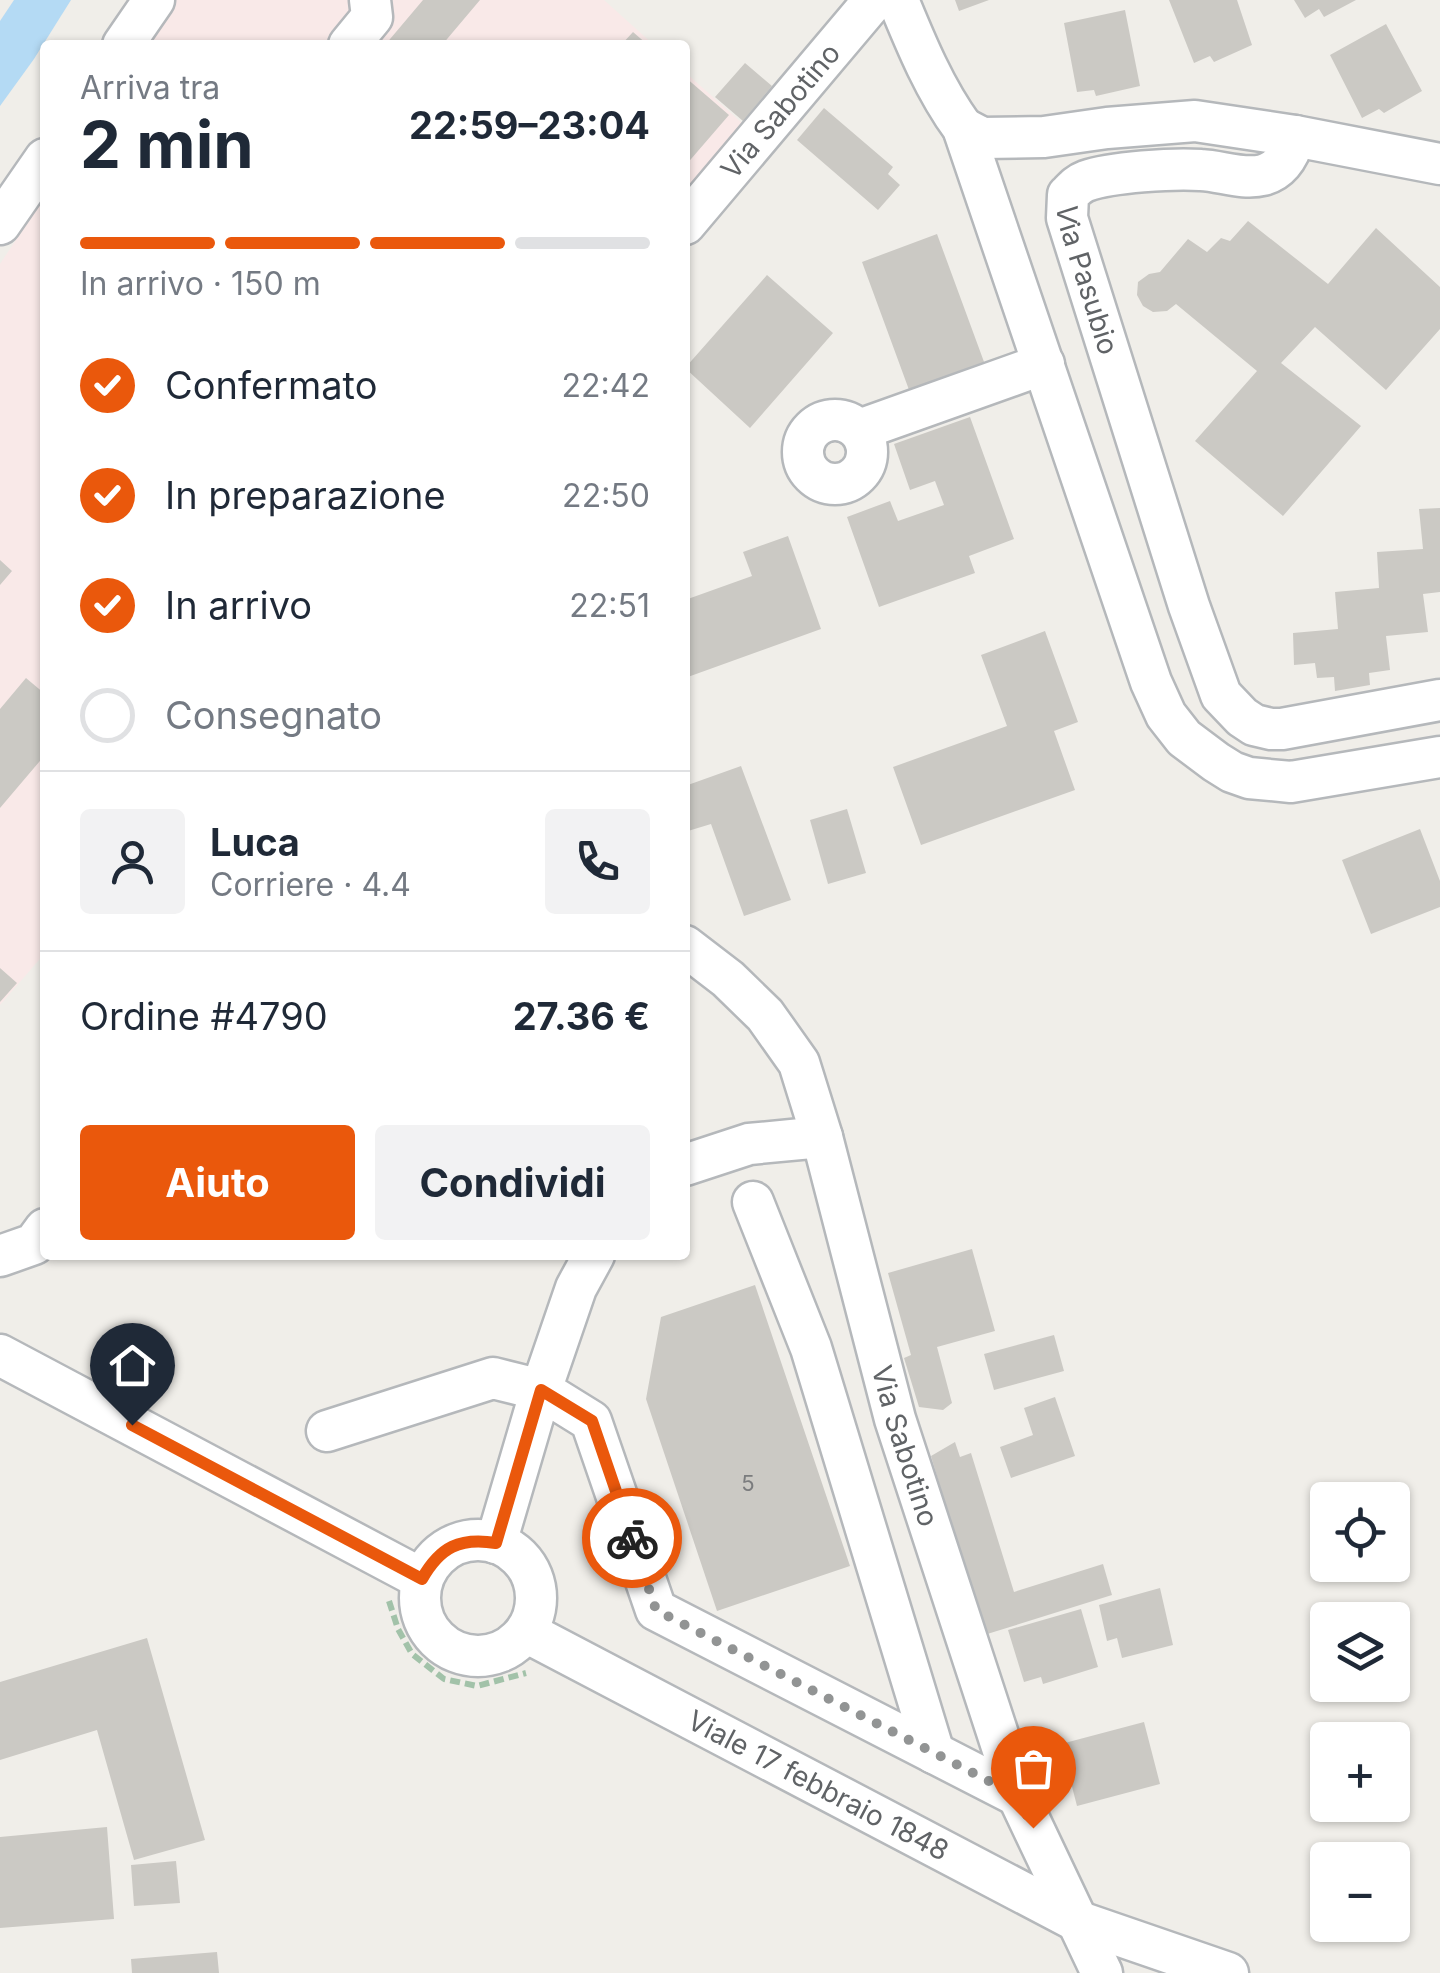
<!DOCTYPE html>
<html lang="it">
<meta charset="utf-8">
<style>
:root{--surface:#fff;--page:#f2f2f3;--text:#1f2937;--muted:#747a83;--line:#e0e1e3;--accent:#ea580c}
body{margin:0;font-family:Inter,sans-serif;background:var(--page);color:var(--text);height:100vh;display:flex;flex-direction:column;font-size:38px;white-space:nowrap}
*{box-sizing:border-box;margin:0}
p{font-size:32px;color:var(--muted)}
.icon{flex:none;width:55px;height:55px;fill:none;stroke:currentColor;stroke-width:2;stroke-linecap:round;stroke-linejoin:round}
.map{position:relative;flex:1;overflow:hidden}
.details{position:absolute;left:40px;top:40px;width:650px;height:1220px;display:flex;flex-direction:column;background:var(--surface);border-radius:10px;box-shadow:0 2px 8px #0004}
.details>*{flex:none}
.buttons{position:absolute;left:1310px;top:1482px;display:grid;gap:20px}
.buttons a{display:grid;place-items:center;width:100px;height:100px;border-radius:10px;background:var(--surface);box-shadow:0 2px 8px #0004;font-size:50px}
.pin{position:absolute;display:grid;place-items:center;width:85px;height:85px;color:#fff;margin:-102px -42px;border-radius:50% 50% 50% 0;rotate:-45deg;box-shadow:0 0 10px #0007}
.pin .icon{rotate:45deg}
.courier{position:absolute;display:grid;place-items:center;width:100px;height:100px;margin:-50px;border:8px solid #ea580c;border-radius:50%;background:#fff;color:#222;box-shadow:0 2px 12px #0007}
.head em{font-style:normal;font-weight:700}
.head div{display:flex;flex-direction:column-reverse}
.head{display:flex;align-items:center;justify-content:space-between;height:170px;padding:0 40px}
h1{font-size:65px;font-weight:700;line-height:75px}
.bar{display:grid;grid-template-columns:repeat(4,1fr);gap:15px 10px;align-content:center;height:120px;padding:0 40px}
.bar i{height:12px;border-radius:8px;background:var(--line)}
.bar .selected{background:var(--accent)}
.bar p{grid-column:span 4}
.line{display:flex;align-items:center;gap:25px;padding:0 40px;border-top:2px solid var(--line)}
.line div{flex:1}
.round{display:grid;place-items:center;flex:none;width:105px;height:105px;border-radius:10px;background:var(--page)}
ol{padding:0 40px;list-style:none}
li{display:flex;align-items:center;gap:30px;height:110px}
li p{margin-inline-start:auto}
li .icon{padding:10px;border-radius:50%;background:var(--accent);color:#fff;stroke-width:4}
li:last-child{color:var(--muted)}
li i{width:55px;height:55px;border:5px solid var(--line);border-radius:50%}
.button{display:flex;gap:20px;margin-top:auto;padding:20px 40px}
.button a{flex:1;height:115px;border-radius:10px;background:var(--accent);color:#fff;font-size:40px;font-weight:700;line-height:115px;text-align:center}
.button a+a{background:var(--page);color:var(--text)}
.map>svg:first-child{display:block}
</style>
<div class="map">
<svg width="1440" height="1973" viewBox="0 0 1440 1973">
<rect width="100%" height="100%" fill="#f0eee9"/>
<!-- medical -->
<path fill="#f9e9e8" d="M172,0H604L654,45H143Z
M685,72L742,123L685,191Z
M45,196V953L0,1005V264Z"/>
<!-- water -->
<path fill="#b4daf4" d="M14,0H71L34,59L0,106V21Z"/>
<!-- building -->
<path fill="#cbc9c4" d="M423,0H480L442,45H385Z
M955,0H989L959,11Z
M1169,0H1237L1252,45L1214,62L1210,56L1194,63Z
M1294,0H1356L1324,17L1319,9L1305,18Z
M1125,10L1140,86L1096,96L1094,90L1077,92L1064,23Z
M1386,24L1422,91L1384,113L1379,109L1362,118L1330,55Z
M633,32L648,45H621Z
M745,63L772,86L743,121L715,97Z
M685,77L729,115L685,166Z
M824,108L893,167L888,174L900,185L878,210L797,140Z
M1248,221L1328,284L1376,228L1440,287V329L1386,390L1315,327L1281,363L1361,426L1283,516L1195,441L1257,371L1176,304L1167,311L1153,312L1143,306L1137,295L1138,282L1149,274L1160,272L1188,239L1207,252L1221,238L1230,241Z
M937,234L987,370L912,398L862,262Z
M767,275L833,333L750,428L685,368Z
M970,417L1014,539L969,556L975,573L879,607L847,517L890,501L898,521L944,505L935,481L910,490L894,444Z
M1440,508V592L1423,594L1428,632L1386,636L1390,670L1369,673L1370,685L1335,691L1334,677L1317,678L1315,663L1294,665L1293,633L1338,629L1335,592L1379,588L1377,552L1423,549L1419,509Z
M788,536L821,629L685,678V600L752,576L743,552Z
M0,560L12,571L0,585Z
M1045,631L1078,722L1054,731L1075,790L921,845L893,767L1007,726L981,655Z
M26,678L45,694V755L0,808V709Z
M741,766L791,900L744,916L711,824L688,831L690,842L685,845V786Z
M847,809L866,873L828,884L810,820Z
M1420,829L1440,881V907L1371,934L1342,860Z
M0,968L17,983L0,1002Z
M972,1249L995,1331L937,1347L952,1403L943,1410L919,1407L904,1358L911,1355L888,1273Z
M755,1285L850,1566L717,1611L646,1399L661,1317Z
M1054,1335L1064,1371L994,1390L984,1354Z
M1055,1397L1075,1456L1011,1478L1000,1447L1033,1435L1024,1408Z
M955,1442L960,1457L971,1453L1014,1592L1103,1564L1112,1595L984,1635L931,1456Z
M1160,1588L1173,1645L1122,1658L1117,1638L1107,1641L1099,1605Z
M1081,1609L1098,1667L1043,1684L1041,1677L1024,1682L1008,1630Z
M147,1638L205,1840L134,1860L97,1730L0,1760V1682Z
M1144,1722L1160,1784L1077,1806L1061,1744Z
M107,1827L114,1919L0,1928V1837Z
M176,1861L180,1903L134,1906L131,1865Z
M217,1952L219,1973H132L131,1959Z"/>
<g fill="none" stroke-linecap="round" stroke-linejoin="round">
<defs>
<g id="minor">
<path d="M898,0C916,44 935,90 963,128L1151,682L1166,715L1184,738L1216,762L1232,772L1249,778L1291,782L1440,757"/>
<path d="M123,45L154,0"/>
<path d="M349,45L372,17L370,0"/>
<path d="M963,128L982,138L1044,137L1107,128L1195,121L1295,136L1440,164"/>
<path id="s1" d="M1295,136C1290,154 1282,170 1263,175C1243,180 1221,171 1201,170C1174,168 1111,172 1086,181C1078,184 1074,189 1068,195L1067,218L1189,606L1221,695L1242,717L1254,725L1271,729H1282L1440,700"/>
<path d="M0,224L45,159"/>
<path id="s2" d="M685,224L874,0"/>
<circle cx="835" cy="452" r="32"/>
<path d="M859,430L1044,364"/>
<path id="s3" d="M685,946L728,979L765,1015L799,1063L822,1137L895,1419L1018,1796L1102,1973"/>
<path d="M685,1165L749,1144L822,1137"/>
<path d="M753,1202L811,1348L934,1753"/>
<path d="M0,1256L34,1244L45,1229"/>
<path d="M0,1355L422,1579"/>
<path d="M327,1431L493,1378L541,1390L591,1421L656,1610L1018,1796"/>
<circle cx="478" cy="1598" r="58"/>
<path d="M496,1543L541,1390L576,1288L594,1255"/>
<path id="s4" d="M526,1632L1077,1921L1228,1973"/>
</g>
</defs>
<!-- minor casing -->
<use href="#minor" stroke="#b5b8bb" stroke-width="45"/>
<!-- path -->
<path stroke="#a2c2a9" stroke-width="6" stroke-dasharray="10 5" stroke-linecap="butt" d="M389,1601L398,1629L412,1654L444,1679L477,1686L526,1673"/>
<!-- minor -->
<use href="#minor" stroke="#fff" stroke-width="40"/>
</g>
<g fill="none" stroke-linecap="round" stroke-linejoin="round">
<!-- done -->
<path stroke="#929494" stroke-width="10" stroke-dasharray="0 18" d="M632,1538L656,1610L1018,1796L1033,1828"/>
<!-- route -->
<path stroke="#ea580c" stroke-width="12" d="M132,1425L422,1579C440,1547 460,1537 496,1543L541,1390L592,1421L632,1538"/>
</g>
<g text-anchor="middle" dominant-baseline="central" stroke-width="9" stroke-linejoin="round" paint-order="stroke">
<!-- number labels -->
<g font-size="22" fill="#7b7c7e">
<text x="748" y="1483">5</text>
</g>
<!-- street labels -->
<g font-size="28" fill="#606366" stroke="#fff">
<text stroke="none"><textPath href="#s2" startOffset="148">Via Sabotino</textPath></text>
<text stroke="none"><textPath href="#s1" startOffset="342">Via Pasubio</textPath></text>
<text stroke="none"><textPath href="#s3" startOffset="562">Via Sabotino</textPath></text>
<text stroke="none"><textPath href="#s4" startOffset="330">Viale 17 febbraio 1848</textPath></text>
</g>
</g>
</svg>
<div class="buttons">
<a><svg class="icon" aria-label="locate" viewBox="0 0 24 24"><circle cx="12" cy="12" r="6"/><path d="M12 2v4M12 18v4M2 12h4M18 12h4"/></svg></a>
<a><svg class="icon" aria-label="layers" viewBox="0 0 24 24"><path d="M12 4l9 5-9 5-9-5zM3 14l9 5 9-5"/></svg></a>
<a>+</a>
<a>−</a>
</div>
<div class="pin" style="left:1033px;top:1828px;background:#ea580c"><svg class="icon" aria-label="bag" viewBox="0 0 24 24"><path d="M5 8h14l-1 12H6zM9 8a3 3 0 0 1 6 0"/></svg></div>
<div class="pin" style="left:132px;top:1425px;background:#1f2937"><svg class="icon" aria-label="home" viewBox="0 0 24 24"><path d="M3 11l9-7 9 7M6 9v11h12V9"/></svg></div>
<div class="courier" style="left:632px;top:1538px"><svg class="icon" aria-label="bike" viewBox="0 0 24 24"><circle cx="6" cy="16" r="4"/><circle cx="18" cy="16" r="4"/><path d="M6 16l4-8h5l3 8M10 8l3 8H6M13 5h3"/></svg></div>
<section class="details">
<div class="head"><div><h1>2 min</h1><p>Arriva tra</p></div><em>22:59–23:04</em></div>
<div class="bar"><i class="selected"></i><i class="selected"></i><i class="selected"></i><i></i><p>In arrivo · 150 m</p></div>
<ol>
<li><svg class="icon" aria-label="check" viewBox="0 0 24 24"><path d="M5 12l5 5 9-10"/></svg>Confermato<p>22:42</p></li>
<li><svg class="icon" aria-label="check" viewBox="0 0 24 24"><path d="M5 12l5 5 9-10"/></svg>In preparazione<p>22:50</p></li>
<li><svg class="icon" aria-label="check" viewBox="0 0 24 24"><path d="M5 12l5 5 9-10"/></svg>In arrivo<p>22:51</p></li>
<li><i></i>Consegnato</li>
</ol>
<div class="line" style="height:180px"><a class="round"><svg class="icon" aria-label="person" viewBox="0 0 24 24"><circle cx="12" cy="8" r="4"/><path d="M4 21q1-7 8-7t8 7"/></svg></a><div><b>Luca</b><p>Corriere · 4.4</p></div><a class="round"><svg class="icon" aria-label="phone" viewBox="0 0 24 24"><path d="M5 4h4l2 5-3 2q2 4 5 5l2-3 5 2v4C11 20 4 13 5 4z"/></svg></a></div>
<div class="line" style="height:130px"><div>Ordine #4790</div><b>27.36 €</b></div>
<div class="button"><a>Aiuto</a><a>Condividi</a></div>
</section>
</div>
